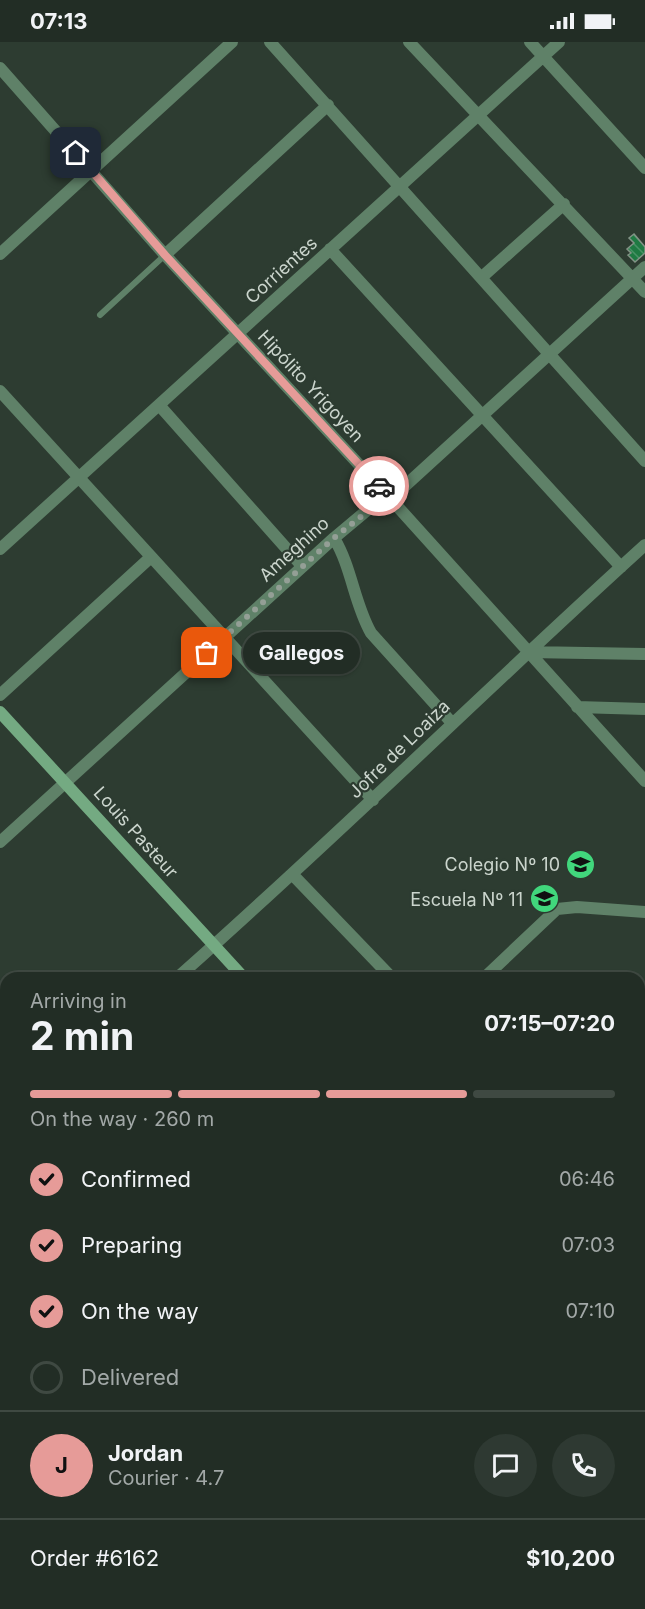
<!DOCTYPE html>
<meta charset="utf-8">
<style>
:root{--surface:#222d25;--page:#2e3932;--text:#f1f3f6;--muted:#a2a8a7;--line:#3f4942;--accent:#e69b98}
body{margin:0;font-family:Inter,sans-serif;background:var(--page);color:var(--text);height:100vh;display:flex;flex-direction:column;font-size:22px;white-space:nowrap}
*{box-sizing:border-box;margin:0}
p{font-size:20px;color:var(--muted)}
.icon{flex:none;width:33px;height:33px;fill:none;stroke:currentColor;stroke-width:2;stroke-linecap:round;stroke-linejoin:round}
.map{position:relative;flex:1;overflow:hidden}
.panel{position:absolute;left:0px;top:930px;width:645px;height:638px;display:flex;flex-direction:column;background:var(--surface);border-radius:18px 18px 0 0;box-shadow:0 2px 4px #0004,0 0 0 2px var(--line)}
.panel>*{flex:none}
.pin{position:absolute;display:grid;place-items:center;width:51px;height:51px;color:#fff;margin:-26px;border-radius:12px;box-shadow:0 3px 9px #0006}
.courier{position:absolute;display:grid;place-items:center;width:60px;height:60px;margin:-30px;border:4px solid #e69b98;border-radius:50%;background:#fff;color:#222;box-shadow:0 2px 8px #0007}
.bubble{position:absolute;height:42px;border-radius:21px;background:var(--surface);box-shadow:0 2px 4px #0004,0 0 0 2px var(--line);font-size:20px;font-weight:700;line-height:42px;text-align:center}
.head em{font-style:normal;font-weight:700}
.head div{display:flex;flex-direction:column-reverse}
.head{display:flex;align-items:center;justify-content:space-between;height:102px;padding:0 30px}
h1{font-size:39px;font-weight:700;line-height:45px}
.bar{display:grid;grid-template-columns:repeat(4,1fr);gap:9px 6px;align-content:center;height:72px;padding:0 30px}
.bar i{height:8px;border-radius:4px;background:var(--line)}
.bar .current{background:var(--accent)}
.bar p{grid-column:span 4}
.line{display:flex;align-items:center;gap:15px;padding:0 30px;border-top:2px solid var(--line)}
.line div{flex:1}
.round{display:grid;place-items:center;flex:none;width:63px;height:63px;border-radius:32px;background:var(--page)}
ol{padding:0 30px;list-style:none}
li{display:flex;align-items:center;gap:18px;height:66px}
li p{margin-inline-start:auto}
li .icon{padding:6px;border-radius:50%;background:var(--accent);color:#111;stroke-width:4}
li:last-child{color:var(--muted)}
li i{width:33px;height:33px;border:3px solid var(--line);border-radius:50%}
.status{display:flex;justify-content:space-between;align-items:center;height:42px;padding:0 30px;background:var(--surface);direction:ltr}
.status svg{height:16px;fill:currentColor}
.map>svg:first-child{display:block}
</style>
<div class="status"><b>07:13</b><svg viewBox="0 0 49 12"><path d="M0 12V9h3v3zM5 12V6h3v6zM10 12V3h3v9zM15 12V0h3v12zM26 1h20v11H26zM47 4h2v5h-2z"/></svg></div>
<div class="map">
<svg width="645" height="1567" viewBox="0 0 645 1567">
<defs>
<pattern id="building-back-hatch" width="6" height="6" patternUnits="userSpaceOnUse" patternTransform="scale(1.5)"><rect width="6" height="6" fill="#1f7a43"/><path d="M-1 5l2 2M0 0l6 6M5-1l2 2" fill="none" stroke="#499266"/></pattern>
</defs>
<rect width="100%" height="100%" fill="#2d3c31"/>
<!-- building -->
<path fill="url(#building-back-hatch)" stroke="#829386" stroke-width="1.5" d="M634,192L645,205V211L635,220L628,213L631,211L627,207L634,201L629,196Z"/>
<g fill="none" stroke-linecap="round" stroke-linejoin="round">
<!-- lane -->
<path stroke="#5f8168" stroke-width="6" d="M100,273L165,213"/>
<!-- street -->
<path stroke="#5f8168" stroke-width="12" d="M270,0L645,419
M409,0L645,250
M530,0L645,126
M0,26L165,213L388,454L645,739
M330,207L621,525
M0,212L232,0
M165,213L328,63
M482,235L564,162
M0,349L373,758
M159,363L302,524
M334,496C352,526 354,561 371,591L452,681
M0,507L559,0
M528,610L645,612
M0,653L151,515
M577,665L645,667
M0,800L334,496L377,460L406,443L645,225
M292,832L392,936
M177,936C336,796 487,646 645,503
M484,936L557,867L577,865L645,870
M639,959H645
M0,1099L6,1093
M639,1105L645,1099
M639,1124L645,1130
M0,1315L6,1321
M639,1389L645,1383
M225,1562L230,1567
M118,1567L124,1562
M278,1567L284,1562
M445,1567L451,1562"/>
<!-- secondary -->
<path stroke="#74aa82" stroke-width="12" d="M0,670L244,936
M0,986L6,993
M639,1066H645
M639,1369L645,1376
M0,1389L6,1384
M523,1562L528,1567"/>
</g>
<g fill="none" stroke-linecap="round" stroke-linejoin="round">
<!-- done -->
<path stroke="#949f96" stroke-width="6" stroke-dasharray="0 10.8" d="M207,611L334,496L388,453L379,444"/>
<!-- route -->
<path stroke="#e69b98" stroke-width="8" d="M76,111L165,213L379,444"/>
</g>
<!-- icons -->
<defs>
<symbol id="school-disc" viewBox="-11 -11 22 22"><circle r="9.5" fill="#41d77c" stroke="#2d3c31"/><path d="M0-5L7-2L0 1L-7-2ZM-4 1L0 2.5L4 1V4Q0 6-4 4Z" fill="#111"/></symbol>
</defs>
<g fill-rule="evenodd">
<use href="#school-disc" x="564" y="806" width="33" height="33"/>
<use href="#school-disc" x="528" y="840" width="33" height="33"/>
</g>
<g text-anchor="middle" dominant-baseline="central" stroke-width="4.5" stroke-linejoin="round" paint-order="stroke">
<!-- street labels -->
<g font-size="18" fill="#cbd5cd" stroke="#2d3c31">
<text transform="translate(281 228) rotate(-42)">Corrientes</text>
<text transform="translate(311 344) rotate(47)">Hipólito Yrigoyen</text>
<text transform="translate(294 507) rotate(-42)">Ameghino</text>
<text transform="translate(399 707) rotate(-44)">Jofre de Loaiza</text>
<text transform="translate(136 790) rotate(48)">Louis Pasteur</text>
</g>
<!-- poi labels -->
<g font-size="18" fill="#cbd5cd" stroke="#2d3c31" text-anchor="end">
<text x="560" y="822">Colegio Nº 10</text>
<text x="523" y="857">Escuela Nº 11</text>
</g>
</g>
</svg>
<div class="pin" style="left:207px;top:611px;background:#ea580c"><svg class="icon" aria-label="bag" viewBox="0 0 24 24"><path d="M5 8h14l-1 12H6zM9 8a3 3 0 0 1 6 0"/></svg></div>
<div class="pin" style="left:76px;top:111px;background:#1f2937"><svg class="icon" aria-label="home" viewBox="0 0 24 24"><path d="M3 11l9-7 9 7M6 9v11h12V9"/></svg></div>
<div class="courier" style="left:379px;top:444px"><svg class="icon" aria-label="car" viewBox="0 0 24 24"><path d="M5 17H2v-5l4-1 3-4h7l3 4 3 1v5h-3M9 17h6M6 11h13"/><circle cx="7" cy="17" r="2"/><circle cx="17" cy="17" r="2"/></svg></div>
<div class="bubble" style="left:243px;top:590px;width:117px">Gallegos</div>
<section class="panel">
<div class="head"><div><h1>2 min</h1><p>Arriving in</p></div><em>07:15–07:20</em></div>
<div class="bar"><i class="current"></i><i class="current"></i><i class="current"></i><i></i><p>On the way · 260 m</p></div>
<ol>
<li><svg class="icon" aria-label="check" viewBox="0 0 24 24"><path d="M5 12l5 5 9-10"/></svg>Confirmed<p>06:46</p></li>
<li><svg class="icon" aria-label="check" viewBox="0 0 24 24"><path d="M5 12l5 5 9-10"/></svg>Preparing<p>07:03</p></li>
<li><svg class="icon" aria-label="check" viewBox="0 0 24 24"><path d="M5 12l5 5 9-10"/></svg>On the way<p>07:10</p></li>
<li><i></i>Delivered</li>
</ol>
<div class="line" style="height:108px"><b class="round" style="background:var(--accent);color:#111">J</b><div><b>Jordan</b><p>Courier · 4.7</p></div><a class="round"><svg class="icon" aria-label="chat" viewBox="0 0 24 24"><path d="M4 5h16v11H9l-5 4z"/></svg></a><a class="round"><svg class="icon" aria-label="phone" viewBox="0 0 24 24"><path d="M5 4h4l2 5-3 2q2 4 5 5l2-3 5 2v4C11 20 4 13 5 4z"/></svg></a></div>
<div class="line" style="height:78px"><div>Order #6162</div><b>$10,200</b></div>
</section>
</div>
